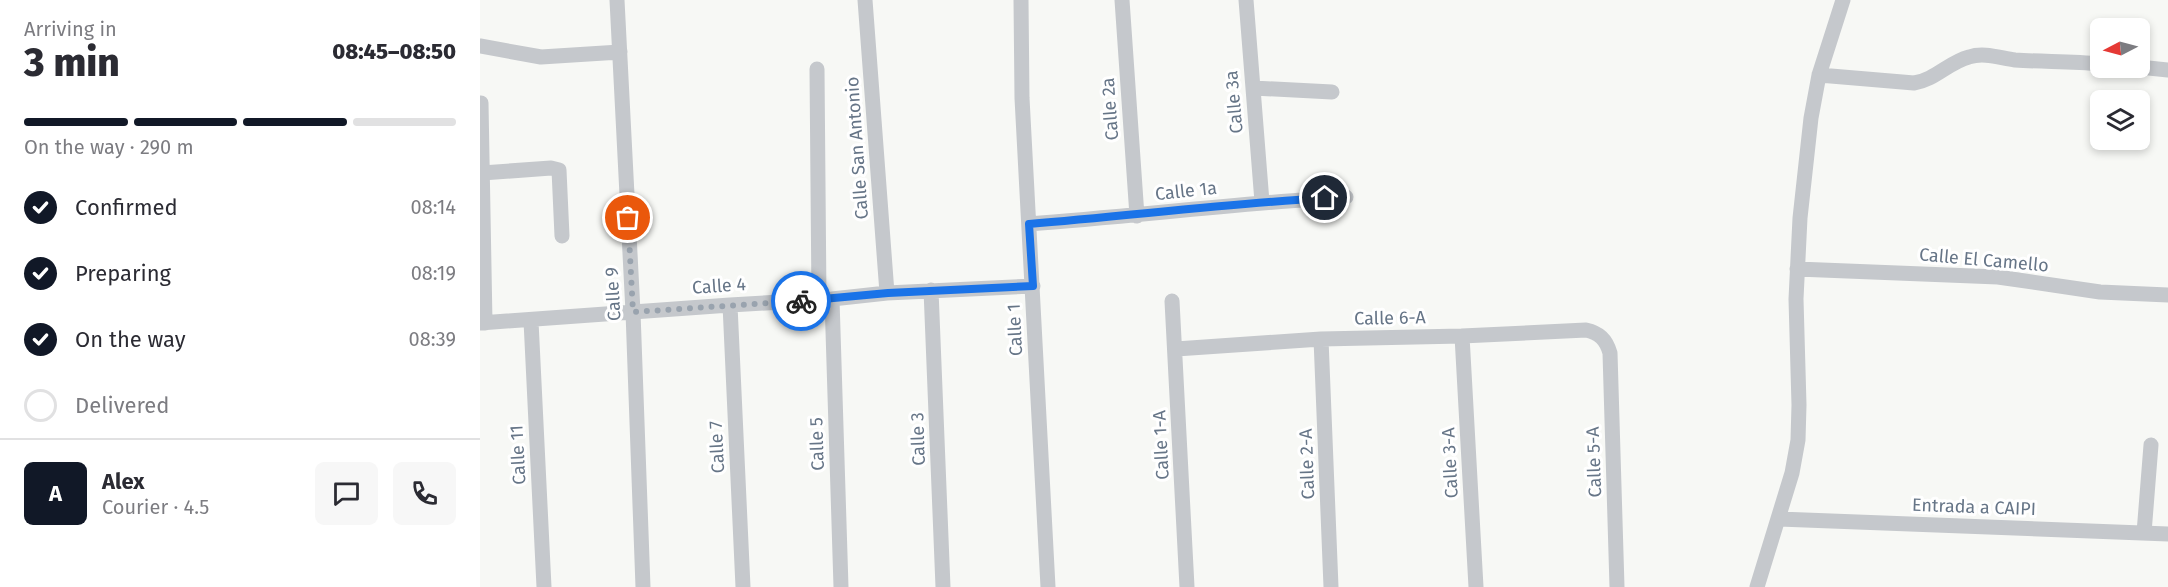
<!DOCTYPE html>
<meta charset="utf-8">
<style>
:root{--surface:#fff;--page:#f7f7f7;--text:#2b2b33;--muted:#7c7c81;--line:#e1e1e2;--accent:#111827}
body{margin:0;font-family:"Fira Sans",sans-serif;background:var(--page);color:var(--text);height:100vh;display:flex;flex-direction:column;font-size:22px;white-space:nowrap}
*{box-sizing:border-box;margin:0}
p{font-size:20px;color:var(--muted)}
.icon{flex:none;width:33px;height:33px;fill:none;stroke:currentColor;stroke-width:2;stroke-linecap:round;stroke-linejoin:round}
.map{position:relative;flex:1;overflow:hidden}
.sheet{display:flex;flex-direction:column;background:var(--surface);width:480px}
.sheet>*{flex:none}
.needle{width:39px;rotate:264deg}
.fabs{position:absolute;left:1610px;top:18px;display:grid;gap:12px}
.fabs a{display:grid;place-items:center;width:60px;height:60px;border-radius:9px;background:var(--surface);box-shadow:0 3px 9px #0003;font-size:30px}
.pin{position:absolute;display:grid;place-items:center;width:51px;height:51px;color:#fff;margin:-26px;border:3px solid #fff;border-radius:50%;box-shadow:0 2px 6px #0007}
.courier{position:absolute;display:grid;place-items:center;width:60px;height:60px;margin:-30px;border:4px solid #1a73e8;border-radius:50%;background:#fff;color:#222;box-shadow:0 2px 8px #0007}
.head em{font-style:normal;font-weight:800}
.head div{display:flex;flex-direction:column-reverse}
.head{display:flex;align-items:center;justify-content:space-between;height:102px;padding:0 24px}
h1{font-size:39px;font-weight:800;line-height:45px}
.bar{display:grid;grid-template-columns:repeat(4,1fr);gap:9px 6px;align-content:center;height:72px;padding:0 24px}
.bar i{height:8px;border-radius:4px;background:var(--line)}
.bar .on{background:var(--accent)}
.bar p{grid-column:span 4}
.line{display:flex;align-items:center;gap:15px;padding:0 24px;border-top:2px solid var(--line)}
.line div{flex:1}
.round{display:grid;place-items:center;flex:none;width:63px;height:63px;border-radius:9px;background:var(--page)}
ol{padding:0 24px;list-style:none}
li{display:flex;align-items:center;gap:18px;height:66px}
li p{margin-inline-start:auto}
li .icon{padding:6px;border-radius:50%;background:var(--accent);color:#fff;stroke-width:4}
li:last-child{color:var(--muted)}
li i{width:33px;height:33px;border:3px solid var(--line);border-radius:50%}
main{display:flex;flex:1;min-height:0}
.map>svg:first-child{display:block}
</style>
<main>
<section class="sheet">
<div class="head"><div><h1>3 min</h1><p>Arriving in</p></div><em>08:45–08:50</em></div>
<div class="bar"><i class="on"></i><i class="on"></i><i class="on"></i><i></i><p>On the way · 290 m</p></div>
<ol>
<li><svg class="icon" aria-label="check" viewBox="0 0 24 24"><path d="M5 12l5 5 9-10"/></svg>Confirmed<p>08:14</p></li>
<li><svg class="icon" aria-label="check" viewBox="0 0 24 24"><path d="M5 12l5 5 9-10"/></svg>Preparing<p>08:19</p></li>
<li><svg class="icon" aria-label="check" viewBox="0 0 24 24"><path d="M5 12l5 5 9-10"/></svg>On the way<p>08:39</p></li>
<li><i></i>Delivered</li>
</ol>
<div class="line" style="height:108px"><b class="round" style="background:var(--accent);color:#fff">A</b><div><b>Alex</b><p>Courier · 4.5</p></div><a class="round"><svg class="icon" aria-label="chat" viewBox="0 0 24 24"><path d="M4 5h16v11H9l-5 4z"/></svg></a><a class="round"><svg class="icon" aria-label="phone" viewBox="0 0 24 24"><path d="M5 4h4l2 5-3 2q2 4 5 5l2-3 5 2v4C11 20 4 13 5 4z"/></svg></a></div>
</section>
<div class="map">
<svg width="1688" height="587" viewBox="0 0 1688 587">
<rect width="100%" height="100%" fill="#f7f8f5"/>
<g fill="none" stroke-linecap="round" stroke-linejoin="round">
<!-- minor -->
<path stroke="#c5c8cc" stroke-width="15" d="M137,0L153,312L163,587
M385,0L407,293
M541,0L542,98L568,587
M642,0L657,216
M766,0L782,202
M0,46L61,57L140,52
M1659,67L1688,70
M337,69L339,300
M1339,75L1434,83C1455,80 1469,62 1489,57C1504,52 1520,58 1535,60C1564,62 1592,61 1620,64
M773,88L852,92
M1,103L5,323
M2,173L71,168L79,170L82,236
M549,224C655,216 760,203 866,197
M1317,269L1518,277L1620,292L1688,295
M451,290L463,587
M352,299L361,587
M692,301L707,587
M250,305L263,587
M51,321L64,587
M0,323L250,305L352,299L407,293L553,286
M982,336L996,587
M841,339L851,587
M696,349L841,339L982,336L1106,330C1119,333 1126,339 1130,353L1137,587
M1299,519L1688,534
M1664,533L1671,445
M1277,587L1312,473L1318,440L1319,405L1316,299L1320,218L1331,118L1339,75L1363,0"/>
</g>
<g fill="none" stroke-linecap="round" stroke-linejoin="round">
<!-- done -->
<path stroke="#99a3ae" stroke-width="6" stroke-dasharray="0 10.8" d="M148,218L153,312L321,301"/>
<!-- route -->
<path stroke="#1a73e8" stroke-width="8" d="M321,301L408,293L553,286L549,224C648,216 746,204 845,198"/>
</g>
<g text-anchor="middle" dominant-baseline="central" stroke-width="6" stroke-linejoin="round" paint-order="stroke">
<!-- street labels -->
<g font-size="18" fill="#667587" stroke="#fff">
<text transform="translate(754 102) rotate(-95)">Calle 3a</text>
<text transform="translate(630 109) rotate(-94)">Calle 2a</text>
<text transform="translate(377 148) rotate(-94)">Calle San Antonio</text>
<text transform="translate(706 191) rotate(-6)">Calle 1a</text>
<text transform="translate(1504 260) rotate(5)">Calle El Camello</text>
<text transform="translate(239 286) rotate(-4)">Calle 4</text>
<text transform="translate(133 294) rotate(-93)">Calle 9</text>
<text transform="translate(910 318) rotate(-1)">Calle 6-A</text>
<text transform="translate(535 330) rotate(-93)">Calle 1</text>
<text transform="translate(438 439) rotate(-92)">Calle 3</text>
<text transform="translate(337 444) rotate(-92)">Calle 5</text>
<text transform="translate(681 445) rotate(-93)">Calle 1-A</text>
<text transform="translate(237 447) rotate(-93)">Calle 7</text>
<text transform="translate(38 455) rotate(-93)">Calle 11</text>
<text transform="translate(1114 462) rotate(-92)">Calle 5-A</text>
<text transform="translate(970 463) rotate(-93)">Calle 3-A</text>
<text transform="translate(827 464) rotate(-92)">Calle 2-A</text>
<text transform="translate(1494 507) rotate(2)">Entrada a CAIPI</text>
</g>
</g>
</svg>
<div class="fabs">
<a><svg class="needle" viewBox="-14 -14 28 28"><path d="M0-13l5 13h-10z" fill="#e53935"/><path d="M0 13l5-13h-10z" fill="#7c7c81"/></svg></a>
<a><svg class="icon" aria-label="layers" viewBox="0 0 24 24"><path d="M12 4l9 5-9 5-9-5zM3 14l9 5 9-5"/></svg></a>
</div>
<div class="pin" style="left:148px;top:218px;background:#ea580c"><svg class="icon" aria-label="bag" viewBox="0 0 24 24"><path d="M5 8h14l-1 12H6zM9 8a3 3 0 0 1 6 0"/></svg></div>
<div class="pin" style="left:845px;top:198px;background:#1f2937"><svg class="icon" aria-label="home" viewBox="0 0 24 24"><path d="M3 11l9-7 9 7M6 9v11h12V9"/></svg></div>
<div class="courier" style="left:321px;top:301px"><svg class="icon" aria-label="bike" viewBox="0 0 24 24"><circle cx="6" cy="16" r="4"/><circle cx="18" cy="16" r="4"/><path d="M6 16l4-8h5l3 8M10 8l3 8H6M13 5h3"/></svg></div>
</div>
</main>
